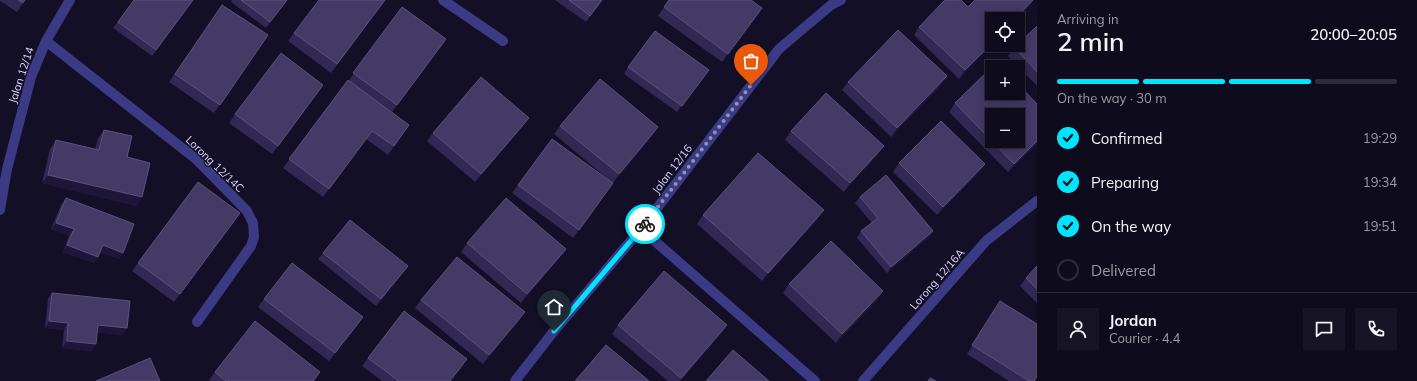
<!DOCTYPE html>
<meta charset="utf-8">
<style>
:root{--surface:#0e0b1c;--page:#171425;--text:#f1f3f6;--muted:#9b9ba3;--line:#2e2b3b;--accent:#00e5ff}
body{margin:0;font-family:Mulish,sans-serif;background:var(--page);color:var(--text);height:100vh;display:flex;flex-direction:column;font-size:15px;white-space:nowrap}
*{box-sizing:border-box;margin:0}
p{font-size:13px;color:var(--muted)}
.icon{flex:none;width:22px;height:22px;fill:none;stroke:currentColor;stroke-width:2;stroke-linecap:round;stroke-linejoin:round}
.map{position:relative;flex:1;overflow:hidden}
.sheet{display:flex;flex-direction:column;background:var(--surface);width:380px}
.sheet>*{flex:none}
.buttons{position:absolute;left:985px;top:12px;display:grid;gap:8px}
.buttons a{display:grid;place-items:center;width:40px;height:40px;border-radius:0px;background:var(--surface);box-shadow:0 2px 10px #0003,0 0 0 1px var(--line);font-size:20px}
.pin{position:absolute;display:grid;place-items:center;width:34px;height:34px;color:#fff;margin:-41px -17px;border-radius:50% 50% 50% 0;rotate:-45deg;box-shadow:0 0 4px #0007}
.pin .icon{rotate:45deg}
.courier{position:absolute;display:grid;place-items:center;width:40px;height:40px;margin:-20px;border:3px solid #00e5ff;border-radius:50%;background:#fff;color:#222;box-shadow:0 1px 5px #0007}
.head em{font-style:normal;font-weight:600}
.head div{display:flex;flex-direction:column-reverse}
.head{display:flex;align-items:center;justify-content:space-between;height:68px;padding:0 20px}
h1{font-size:26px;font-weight:600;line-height:30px}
.bar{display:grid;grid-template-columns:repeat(4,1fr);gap:6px 4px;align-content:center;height:48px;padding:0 20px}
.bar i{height:5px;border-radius:3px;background:var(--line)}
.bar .selected{background:var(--accent)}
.bar p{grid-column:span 4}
.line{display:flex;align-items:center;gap:10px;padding:0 20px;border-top:1px solid var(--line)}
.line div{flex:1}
.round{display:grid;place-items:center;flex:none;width:42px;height:42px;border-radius:0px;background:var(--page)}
ol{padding:0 20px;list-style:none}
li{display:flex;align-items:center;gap:12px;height:44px}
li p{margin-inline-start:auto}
li .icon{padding:4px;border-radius:50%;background:var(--accent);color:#111;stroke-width:4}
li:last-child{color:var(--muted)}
li i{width:22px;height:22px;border:2px solid var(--line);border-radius:50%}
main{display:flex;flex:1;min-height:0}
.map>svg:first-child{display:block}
</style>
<main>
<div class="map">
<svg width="1037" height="381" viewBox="0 0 1037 381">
<rect width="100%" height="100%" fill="#130f26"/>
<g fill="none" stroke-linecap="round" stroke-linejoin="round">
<!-- street -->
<path stroke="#3d3a85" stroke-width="10" d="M443,0L503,41
M46,41L196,159L247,211L253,223L254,237L251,246L197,322
M0,210L7,169L31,77L46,41L70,0
M641,229L815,381
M515,381L554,331L641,229L779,49L831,5L841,0
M863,381L986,241L1037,201"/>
</g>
<!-- wall -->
<path fill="#312854" d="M0,0H25L17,12L0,1Z
M134,0H193L152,56L113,28Z
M232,0H287L266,28L231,2Z
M385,0L331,73L288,41L294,33Z
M555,0H602L586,22Z
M669,0L756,16L722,62L658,16Z
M222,5L268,35L214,113L169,82Z
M1030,5L1017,19H992V45L959,79L914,35L919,27L968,7Z
M402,7L446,39L392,112L409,125L388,155L366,139L323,197L283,168L349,80Z
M1037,26V86L1008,56L1014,47Z
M628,67L709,70L677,112L624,74Z
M848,82L941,85L891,137L842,90Z
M323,85L272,154L229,123L235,114Z
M955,103L1037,144L1008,172L949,112Z
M523,126L475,182L427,141L433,133Z
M560,126L652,136L613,183L554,134Z
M104,130L127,157L142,197L136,206L42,183L50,149L56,140L95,150L98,138Z
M791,131L878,154L844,192L785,140Z
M552,139L613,183L573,238L512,193Z
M899,163L985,164L979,172L937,215L893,172Z
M860,197L933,231L929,237L887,273L857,238L861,231L872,223L855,203Z
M66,198L123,253L119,259L100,252L98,257L94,263L63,252L69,236L51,229L61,205Z
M703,215L818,219L762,281L697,224Z
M234,221L174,302L132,271L138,263Z
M467,243L566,249L560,257L521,303L461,252Z
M323,253L403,272L376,306L318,259Z
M1037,266V303L1020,286L1026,278Z
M789,284L883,291L877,300L836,343L783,293Z
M52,293L127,328L122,335L97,332L92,351L62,348L64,330L45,328L48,299Z
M264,299L357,326L329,361L258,307Z
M421,300L519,321L483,364L415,308Z
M1000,301L1034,381H1009L967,354Z
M618,325H727L721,334L680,381H668L612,334Z
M368,358L461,368L450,381H382L362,366Z
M215,372H320L314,381H210L209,380Z"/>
<!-- shaded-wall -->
<path fill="#1d163a" d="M1033,0H1034L1030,5L1017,19H1015Z
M992,43V45L959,79L965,70Z
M947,76L941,85L891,137L897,128Z
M529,118L523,126L475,182L481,174Z
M658,127L652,136L613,183L619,174Z
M1037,141V144L1008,172L1014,164Z
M884,146L878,154L844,192L850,183Z
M985,164L979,172L937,215L943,207Z
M48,175L142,197L136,206L42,183Z
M824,210L818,219L762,281L768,273Z
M56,223L74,229L69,236L51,229Z
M933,231L929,237L887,273L891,267Z
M67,245L98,257L94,263L63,252Z
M103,245L123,253L119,259L98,251Z
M566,249L560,257L521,303L527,294Z
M883,291L877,300L836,343L842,334Z
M525,312L519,321L483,364L489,355Z
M363,317L357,326L329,361L335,353Z
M49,321L68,323L64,330L45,328Z
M98,325L127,328L122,335L94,332Z
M727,325L721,334L680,381Z
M67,341L96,344L92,351L62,348Z"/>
<!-- building -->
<path fill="#433a66" stroke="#5a527e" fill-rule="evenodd" d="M18,0H25L23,3Z
M134,0H193L156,50L118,22Z
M241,0H287L270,22Z
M319,0H385L337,64L294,33Z
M569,0H602L590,16Z
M669,0H751L762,8L728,54L664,7Z
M945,0H961L968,7L975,0H1033L1015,19H992V43L965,70L919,27Z
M222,5L268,35L220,105L175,74Z
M402,7L446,39L397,105L353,73Z
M1037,26V72L1014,47L1017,45H1018V44Z
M898,30L947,76L897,128L848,82Z
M655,31L709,70L682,106L628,67Z
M281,53L323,85L278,146L235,114Z
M997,62L1001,67H992V93H1018V84L1037,104V141L1014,164L955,103ZM992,115H1018V141H992Z
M481,77L529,118L481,174L433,133Z
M600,79L658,127L619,174L560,126Z
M348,80L409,125L394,146L372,131L329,189L289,159Z
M826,93L884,146L850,183L791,131Z
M941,121L985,164L943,207L899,163Z
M104,130L132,136L127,157L150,163L142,197L48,175L56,140L99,150Z
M552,139L613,183L579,230L518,185Z
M758,153L824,210L768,273L703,215Z
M886,175L933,231L891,267L861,231L878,218L860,197Z
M198,182L240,213L180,294L138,263Z
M66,198L134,224L123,253L103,245L98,257L67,245L74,229L56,223Z
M506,198L566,249L527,294L467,243Z
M350,220L408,266L381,299L323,253Z
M831,241L883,291L842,334L789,284Z
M457,257L525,312L489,355L421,300Z
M292,263L363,317L335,353L264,299Z
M1037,266V289L1026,278Z
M664,271L727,325L681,378L618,325Z
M52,293L130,301L127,328L98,325L96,344L67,341L68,323L49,321Z
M1000,301L1037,324V376L1034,381H1029L972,345Z
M404,311L467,359L450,381H399L368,358Z
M255,321L320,372L313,381H226L215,372Z
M606,345L649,381H575Z
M733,350L769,381H706Z
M150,358L160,381H96Z
M930,378L936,381H928Z"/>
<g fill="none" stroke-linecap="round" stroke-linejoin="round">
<!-- done -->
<path stroke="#948fb3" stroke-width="4" stroke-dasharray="0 7.2" d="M645,224L751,85"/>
<!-- route -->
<path stroke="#00e5ff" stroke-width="5" d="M554,331L645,224"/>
</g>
<g text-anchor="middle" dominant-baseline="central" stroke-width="3" stroke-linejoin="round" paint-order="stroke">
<!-- street labels -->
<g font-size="11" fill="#d9d4ff" stroke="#130f26">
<text transform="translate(21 75) rotate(-72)">Jalan 12/14</text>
<text transform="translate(215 164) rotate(44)">Lorong 12/14C</text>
<text transform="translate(672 169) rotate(-53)">Jalan 12/16</text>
<text transform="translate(937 279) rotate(-49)">Lorong 12/16A</text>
</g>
</g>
</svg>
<div class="buttons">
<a><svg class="icon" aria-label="locate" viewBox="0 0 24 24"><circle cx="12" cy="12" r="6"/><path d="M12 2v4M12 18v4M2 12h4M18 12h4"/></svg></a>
<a>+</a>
<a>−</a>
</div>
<div class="pin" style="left:751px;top:85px;background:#ea580c"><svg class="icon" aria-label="bag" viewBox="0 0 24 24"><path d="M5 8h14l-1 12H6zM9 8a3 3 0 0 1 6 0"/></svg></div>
<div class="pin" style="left:554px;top:331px;background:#1f2937"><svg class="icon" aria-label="home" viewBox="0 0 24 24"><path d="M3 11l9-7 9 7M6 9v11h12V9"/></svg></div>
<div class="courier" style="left:645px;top:224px"><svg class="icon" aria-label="bike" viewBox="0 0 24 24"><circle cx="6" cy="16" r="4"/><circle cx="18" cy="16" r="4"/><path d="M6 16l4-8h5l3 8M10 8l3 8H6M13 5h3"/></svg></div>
</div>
<section class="sheet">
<div class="head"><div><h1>2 min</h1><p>Arriving in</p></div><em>20:00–20:05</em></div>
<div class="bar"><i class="selected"></i><i class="selected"></i><i class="selected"></i><i></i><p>On the way · 30 m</p></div>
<ol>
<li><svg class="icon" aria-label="check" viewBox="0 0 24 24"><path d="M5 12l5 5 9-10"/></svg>Confirmed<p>19:29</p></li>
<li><svg class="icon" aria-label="check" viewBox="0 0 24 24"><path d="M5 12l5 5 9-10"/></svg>Preparing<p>19:34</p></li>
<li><svg class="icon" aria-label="check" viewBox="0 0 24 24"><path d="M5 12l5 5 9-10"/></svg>On the way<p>19:51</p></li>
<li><i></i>Delivered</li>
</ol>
<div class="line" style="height:72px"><a class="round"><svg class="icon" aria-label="person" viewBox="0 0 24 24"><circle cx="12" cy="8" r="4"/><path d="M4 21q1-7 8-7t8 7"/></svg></a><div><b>Jordan</b><p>Courier · 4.4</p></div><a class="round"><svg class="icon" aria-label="chat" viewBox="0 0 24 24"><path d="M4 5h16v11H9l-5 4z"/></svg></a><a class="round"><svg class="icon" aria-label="phone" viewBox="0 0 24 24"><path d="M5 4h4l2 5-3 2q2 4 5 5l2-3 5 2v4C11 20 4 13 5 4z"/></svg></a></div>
</section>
</main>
